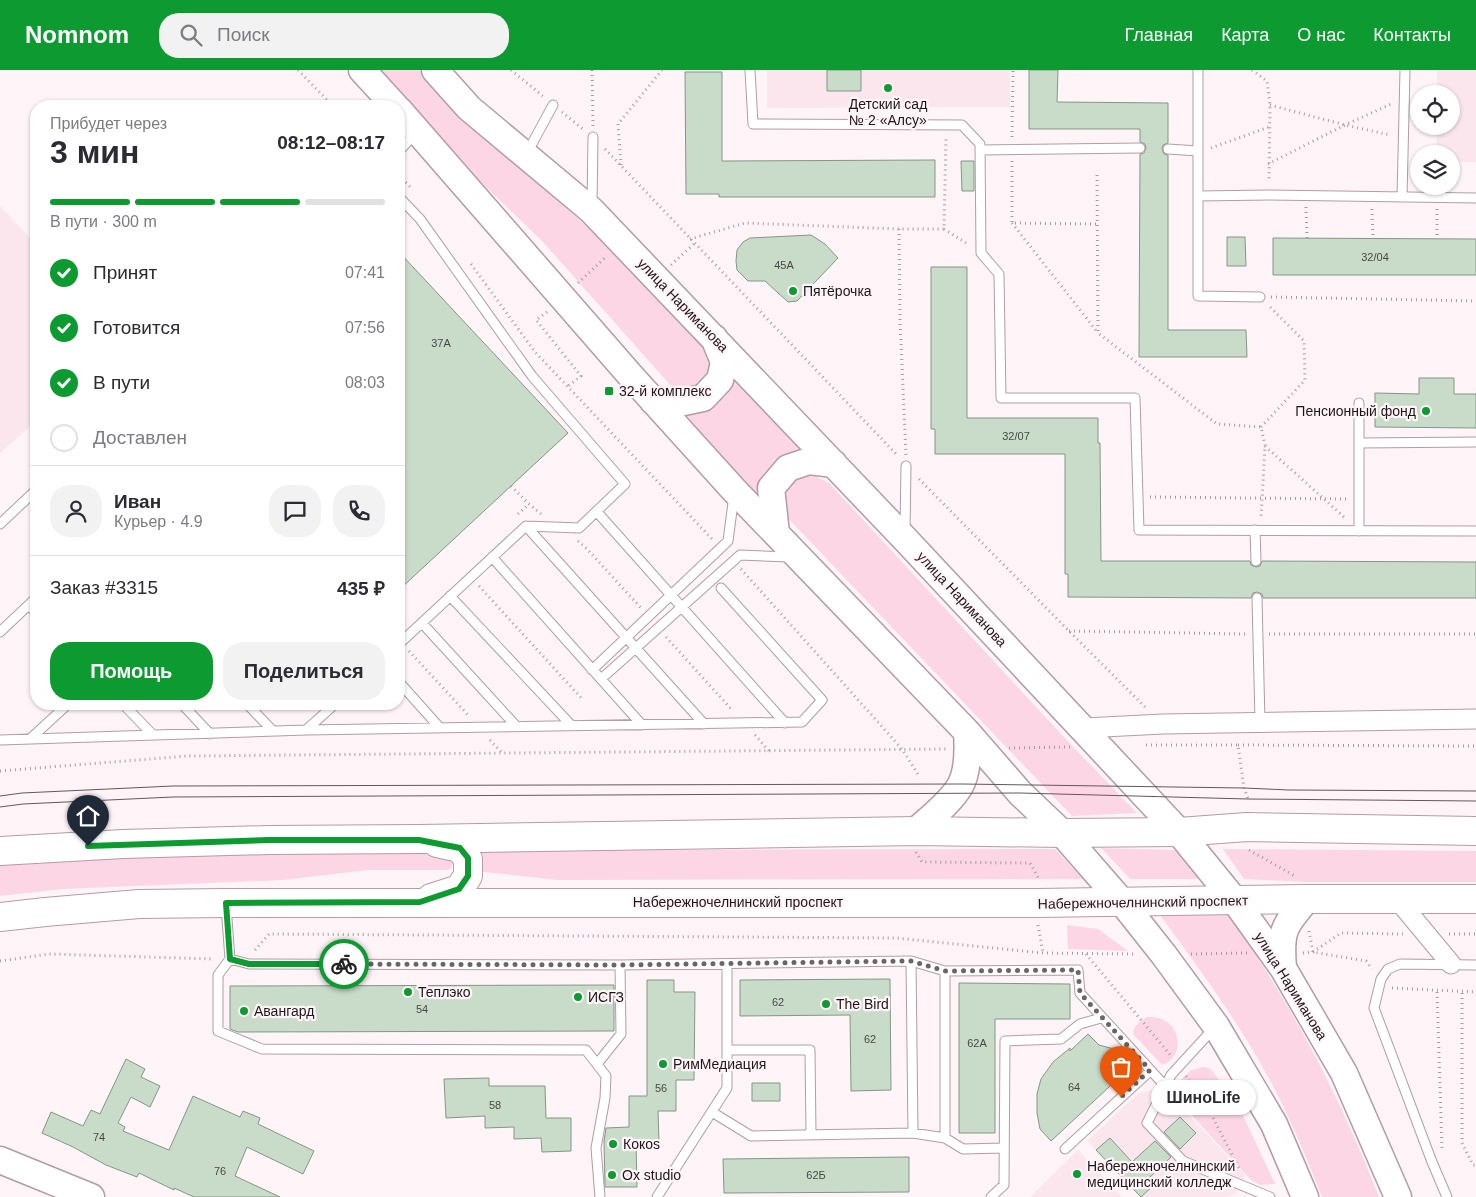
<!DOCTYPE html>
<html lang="ru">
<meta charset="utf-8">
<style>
:root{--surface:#fff;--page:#f2f2f3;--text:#2b2b33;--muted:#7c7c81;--line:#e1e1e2;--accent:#0c9a31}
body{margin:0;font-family:Helvetica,sans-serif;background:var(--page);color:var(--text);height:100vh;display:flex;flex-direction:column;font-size:19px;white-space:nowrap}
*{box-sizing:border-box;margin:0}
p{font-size:16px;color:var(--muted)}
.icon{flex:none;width:28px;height:28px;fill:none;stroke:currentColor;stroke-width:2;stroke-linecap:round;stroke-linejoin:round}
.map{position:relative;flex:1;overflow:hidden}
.side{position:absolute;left:30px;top:30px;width:375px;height:610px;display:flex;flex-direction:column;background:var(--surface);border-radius:20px;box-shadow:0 1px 4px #0004}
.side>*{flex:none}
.controls{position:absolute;left:1410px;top:15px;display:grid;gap:10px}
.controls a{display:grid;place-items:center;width:50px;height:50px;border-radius:50%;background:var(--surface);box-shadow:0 1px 4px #0004;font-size:25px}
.pin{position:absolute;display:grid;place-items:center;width:42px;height:42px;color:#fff;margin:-51px -21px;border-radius:50% 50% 50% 0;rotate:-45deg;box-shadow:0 0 5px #0007}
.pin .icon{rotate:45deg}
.courier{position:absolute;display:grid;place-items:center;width:50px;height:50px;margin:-25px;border:4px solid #0c9a31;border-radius:50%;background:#fff;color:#222;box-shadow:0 1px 6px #0007}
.bubble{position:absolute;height:35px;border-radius:18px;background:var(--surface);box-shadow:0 1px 4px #0004;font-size:16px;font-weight:800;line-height:35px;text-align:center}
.headline em{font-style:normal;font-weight:800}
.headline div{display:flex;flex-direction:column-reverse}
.headline{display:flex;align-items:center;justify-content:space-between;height:85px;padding:0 20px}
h1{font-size:32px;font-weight:800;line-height:38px}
.bar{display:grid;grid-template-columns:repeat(4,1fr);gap:8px 5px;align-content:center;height:60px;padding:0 20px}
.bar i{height:6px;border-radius:4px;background:var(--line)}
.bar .active{background:var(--accent)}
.bar p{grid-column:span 4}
.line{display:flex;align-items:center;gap:12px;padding:0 20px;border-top:1px solid var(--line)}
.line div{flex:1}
.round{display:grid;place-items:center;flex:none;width:52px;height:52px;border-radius:20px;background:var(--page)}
ol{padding:0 20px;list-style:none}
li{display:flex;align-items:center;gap:15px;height:55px}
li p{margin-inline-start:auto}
li .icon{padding:5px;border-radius:50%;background:var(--accent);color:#fff;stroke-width:4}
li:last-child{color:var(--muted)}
li i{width:28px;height:28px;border:2px solid var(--line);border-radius:50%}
.action{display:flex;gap:10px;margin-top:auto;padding:10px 20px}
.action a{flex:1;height:58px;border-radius:20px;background:var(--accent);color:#fff;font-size:20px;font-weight:800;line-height:58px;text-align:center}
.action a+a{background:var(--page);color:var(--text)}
header{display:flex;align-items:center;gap:30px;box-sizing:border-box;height:70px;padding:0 25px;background:var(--accent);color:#fff}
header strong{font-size:24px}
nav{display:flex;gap:28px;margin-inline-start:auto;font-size:18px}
.search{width:350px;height:45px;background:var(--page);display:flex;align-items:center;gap:12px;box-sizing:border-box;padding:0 18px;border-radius:20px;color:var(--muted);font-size:19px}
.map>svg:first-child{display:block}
</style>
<header>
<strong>Nomnom</strong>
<div class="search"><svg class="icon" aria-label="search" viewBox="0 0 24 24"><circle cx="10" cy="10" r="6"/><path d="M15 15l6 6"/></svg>Поиск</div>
<nav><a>Главная</a><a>Карта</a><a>О нас</a><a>Контакты</a></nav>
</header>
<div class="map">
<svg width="1476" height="1127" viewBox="0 0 1476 1127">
<rect width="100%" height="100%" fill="#fff4f8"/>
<!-- built -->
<path fill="#fbe6ee" d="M767,0H1010V37L767,38Z
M1437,0H1476V92H1451V84H1436L1437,56H1451V24H1437Z
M0,136L36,174V351L0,383Z
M1179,1015L1180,1031L1184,1040L1245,1105L1235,1125L1225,1127H1140L1087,1071L1139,1023Z
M1078,1080L1122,1127H1030Z"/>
<!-- green -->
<path fill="#fdd6e5" d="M377,0H419L435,18L594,163L705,274L714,298L698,318L682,319L672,317L543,172L461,93Z
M733,304L808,378L775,391L767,401L760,413L762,431L683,343C714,345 721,329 733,304Z
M802,405L815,406L829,413L1073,677L1137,743L1072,746L782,442C784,423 785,417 802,405Z
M1101,778L1175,780L1202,809H1130Z
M1055,779L1083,809L557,810L475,801V780Z
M1223,779L1476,781V812H1307L1244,809Z
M444,780L454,789L451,799L446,800H369L283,810L63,819L0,826V794L49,788Z
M1228,844C1291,933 1339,1025 1379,1127H1322C1307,1089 1292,1052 1273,1016C1241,955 1200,900 1160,845Z
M1067,855L1098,859L1128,881L1068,879Z
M1147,947C1153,947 1158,947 1164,950C1182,959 1183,988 1162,995L1133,964C1134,955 1140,951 1147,947Z
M1202,997L1209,998L1213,1002L1238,1035L1275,1114L1260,1115L1251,1110L1186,1039L1181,1024V1010L1190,1001Z"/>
<!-- building -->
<path fill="#c9dcca" stroke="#849685" d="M827,0H861V21H827Z
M1029,0H1058L1057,32L1168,33V73L1163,75L1162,79L1164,84L1168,85V260H1246L1247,287H1139L1140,84L1144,83L1146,78L1145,74L1140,72V59H1029Z
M685,2H722V91L935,90V127H719V124H686Z
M961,91H974V121H962Z
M811,165L825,174L838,188L797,231L788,232L765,211H748L737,200L736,191L737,180L743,172L750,168Z
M1227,167H1245L1246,196H1227Z
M1273,168L1476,169V205H1273Z
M399,182L568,363L399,520Z
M931,197H967V348H1098V373H1100L1101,491H1250L1251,495L1256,497L1260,496L1262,491L1476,492V528H1263L1262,524L1257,522L1253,523L1251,528L1068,527V504H1065V384H935V359H931Z
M1419,308H1454V324H1476V358L1375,357V323L1419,324Z
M890,909L891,1020L851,1021L850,945L740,946V910Z
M647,910H674V922H695L694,1010H676V1041H658L659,1072H636L637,1117H605L604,1071L606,1058L629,1057V1026H647Z
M959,913L1070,914V949H995V1063H959Z
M614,915V961L238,962L230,959V916Z
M1088,964L1099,975L1114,979L1108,989L1123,1004L1051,1071L1040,1059L1037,1043V1024L1041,1009L1053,992L1070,978V981Z
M126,989L145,999L141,1007L160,1016L150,1037L131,1027L118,1053L125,1057L123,1061L169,1080L193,1026L240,1047L243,1041L260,1048L258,1054L314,1081L303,1104L247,1077L235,1106L280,1127H194L174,1118V1120L139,1103L137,1107L106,1095L73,1077L42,1063L51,1042L83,1056L91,1040L100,1044Z
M489,1008V1016H545L546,1048H571V1081L542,1082L541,1068L514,1069V1057L485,1058V1046L446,1048L444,1009Z
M752,1013H780V1031H752Z
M1180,1047L1196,1063L1180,1079L1164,1062Z
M1110,1068L1132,1092L1155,1071L1171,1087L1148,1109L1154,1115L1141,1127L1096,1080Z
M909,1087V1122L724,1123L723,1089Z"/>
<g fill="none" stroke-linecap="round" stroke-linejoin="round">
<defs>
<path id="lane" d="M750,0L753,54L962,55L980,74L981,183L999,204L1001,328H1135L1139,460L1476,461
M1198,0V226L1260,227
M1168,79L1198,81
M980,80L1140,78
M399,81L416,63
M527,83L553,35
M1198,126L1269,125L1476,128
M399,127L420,149L532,306L625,414L579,458L526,456L399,574
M1402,127L1405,0
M592,135L593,67
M1359,333V461
M1359,373L1476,372
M597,442L785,653
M0,454L36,420
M526,456L704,654
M1255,460L1256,491
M905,461L906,396
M492,487L642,655
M450,526L572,656
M1257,528L1260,652
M29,535L36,543
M422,553L517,657
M0,562L36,528
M592,600L728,471L734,425
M601,609L740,485L790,487
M399,612L440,658
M123,634L153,665
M182,634L210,664
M247,634L273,661
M306,660L335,634
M30,669L68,634
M0,670L306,660L802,652L822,630L721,518
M226,836L230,889L249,894L620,895L911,891L945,901L1078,900L1080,923L1166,1017
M230,889L218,905V961L262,979L586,980L606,1006L605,1028L596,1078L600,1127
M911,891L913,1063
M1214,958L1171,1005L1147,1053L1183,1091L1270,1127
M727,980H810L811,1064
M597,994L621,964L620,895
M712,1042L751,1066L913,1063L945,1068L963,1079L1003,1078
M945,1068V901
M1065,1079L1150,1001
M657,1127L727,1018V894
M991,1127L1004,1115L1005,971L1061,969L1080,954L1101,948
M1447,1127L1432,1092L1374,938L1381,909L1388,899L1400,894L1476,895"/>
<path id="street" d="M1084,658L1163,654L1476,649
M1397,829L1451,894"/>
<path id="secondary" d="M362,0L395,36
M435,0L469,38L591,140L905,469L1179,762L1235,831L1283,898L1344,1003L1398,1127
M399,40L630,305L734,420L967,662L1020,723L1062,763L1122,832L1164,885L1216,956L1274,1054L1305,1127
M653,331L674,334L703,328L720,310L724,292L714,268
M776,463L771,418L788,398L809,391L834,394
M916,761C931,747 950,733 960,716C968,702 968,677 967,662
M1283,898C1280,862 1283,856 1307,829
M0,1090L91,1127"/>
<path id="primary" d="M0,781L123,774L269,770L419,769L916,761L1062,763L1179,762L1247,757L1476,761
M431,828L459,819L468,806V789L460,778L437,773
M0,847L45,842L139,834L226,833H1038L1307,829H1476"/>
</defs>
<!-- lane casing -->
<use href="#lane" stroke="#b49ba5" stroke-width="11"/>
<!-- street casing -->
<use href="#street" stroke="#b49ba5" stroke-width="21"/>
<!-- secondary casing -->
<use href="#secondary" stroke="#b49ba5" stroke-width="29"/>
<!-- primary casing -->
<use href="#primary" stroke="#b49ba5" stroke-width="30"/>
<!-- path -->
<path stroke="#a69ca0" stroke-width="3" stroke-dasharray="1 4" stroke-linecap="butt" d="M298,0L333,36
M511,0L544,27
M592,0L593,56
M1252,0L1267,11L1270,35L1269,112
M1270,35L1345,55L1390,65
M562,42L584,60
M1012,67L1013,0
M1211,78L1269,57
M605,79L898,386
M1012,91V153L1097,154
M1268,94L1345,55L1391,34
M621,95L618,54L662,0
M399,105L412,119
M1097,105L1098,263L1217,354L1261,357L1265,375L1261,449
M1306,137L1307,168
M1372,139L1373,169
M1437,139V169
M1012,153L1098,263
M899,159L900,250L906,385
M944,159L969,175
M690,169L745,153L899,159H944L946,68
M471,194L535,282L712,469
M671,195L695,173
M578,213L606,187
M1271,227L1476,231
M547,242L536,250L581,306L567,317
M1261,357L1305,310L1304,271L1268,235
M1265,376L1344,447
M919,409L1069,561L1145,637
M511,416L529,434L541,444
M1150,427L1346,429
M518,444L529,434
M578,471L587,479L641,538
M741,499L902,679L919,706
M479,516L583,630
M1069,561L1245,564
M1269,564H1476
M666,567L732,640
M409,581L468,645
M755,665L769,681
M490,670L502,683
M1146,675H1238L1244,718L1248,729
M1238,675L1476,676
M1009,678L1070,677
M0,701L187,686L947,679
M1249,780L1295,806
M916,782L922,792L1030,793L1039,809
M1038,855L1043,883
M1309,861L1313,882L1366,891L1372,899
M1449,864H1476
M255,880L269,864L896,868L1043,883L1136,884
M1303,883L1313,882L1341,863L1403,864
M1086,884L1172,987
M1191,884L1247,883
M0,891L49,884L214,889
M1392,918L1476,922
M1437,922L1442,1078
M1462,923V1073L1473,1095H1476
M1186,1006L1209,1040L1240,1100"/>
<!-- lane -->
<use href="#lane" stroke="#fff" stroke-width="9"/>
<!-- street -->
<use href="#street" stroke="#fff" stroke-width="19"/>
<!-- secondary -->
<use href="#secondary" stroke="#fff" stroke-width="26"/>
<!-- primary -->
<use href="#primary" stroke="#fff" stroke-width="28"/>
<!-- tram -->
<path stroke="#62585c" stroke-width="1" d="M0,726L22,723L173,716L962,714L1244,718L1289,720L1476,721
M0,737L23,734L173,727L1020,723L1248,729L1476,731"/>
</g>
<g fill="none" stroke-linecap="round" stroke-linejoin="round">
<!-- done -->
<path stroke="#6d6468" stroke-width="5" stroke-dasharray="0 9" d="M344,894L620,895L911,891L945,901L1078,900L1080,923L1150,1000L1121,1027"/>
<!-- route -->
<path stroke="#0c9a31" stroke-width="6" d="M88,776L269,770H419L460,778L468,788V806L459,819L420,832L226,833L230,889L249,894H344"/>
</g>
<!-- markers -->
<g fill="#0c9a31" stroke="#fff4f8" stroke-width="2">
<circle cx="888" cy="18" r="5"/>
<circle cx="793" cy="221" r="5"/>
<rect x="604" y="316" width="10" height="10" rx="2.5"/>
<circle cx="1426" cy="341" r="5"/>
<circle cx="408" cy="922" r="5"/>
<circle cx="578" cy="927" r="5"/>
<circle cx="826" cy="934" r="5"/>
<circle cx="244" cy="941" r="5"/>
<circle cx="663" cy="994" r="5"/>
<circle cx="613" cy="1074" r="5"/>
<circle cx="1077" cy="1104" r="5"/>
<circle cx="612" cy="1105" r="5"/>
</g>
<g text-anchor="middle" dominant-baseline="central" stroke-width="4.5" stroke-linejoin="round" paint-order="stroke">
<!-- number labels -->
<g font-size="11" fill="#4a4846">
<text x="1375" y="187">32/04</text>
<text x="784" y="195">45А</text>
<text x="441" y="273">37А</text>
<text x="1016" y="366">32/07</text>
<text x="778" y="932">62</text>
<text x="422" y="939">54</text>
<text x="870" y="969">62</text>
<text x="977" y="973">62А</text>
<text x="1074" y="1017">64</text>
<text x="661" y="1018">56</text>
<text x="495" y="1035">58</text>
<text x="99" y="1067">74</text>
<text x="220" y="1101">76</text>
<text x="816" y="1105">62Б</text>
</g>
<!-- poi labels -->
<g font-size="14" fill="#1f161a" stroke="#fff4f8" text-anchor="start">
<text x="888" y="34" text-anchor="middle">Детский сад<tspan x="888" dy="16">№ 2 «Алсу»</tspan></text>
<text x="803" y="221">Пятёрочка</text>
<text x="619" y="321">32-й комплекс</text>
<text x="1416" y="341" text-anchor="end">Пенсионный фонд</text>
<text x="418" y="922">Теплэко</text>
<text x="588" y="927">ИСГЗ</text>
<text x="836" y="934">The Bird</text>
<text x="254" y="941">Авангард</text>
<text x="673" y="994">РимМедиация</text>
<text x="623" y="1074">Кокоs</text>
<text x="1087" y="1096">Набережночелнинский<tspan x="1087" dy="16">медицинский колледж</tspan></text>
<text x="622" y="1105">Ox studio</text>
</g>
<!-- street labels -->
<g font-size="14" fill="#1f161a" stroke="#fff4f8">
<text transform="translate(683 235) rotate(46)">улица Нариманова</text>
<text transform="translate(962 529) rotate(47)">улица Нариманова</text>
<text x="738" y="832">Набережночелнинский проспект</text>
<text transform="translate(1143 832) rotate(-1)">Набережночелнинский проспект</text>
<text transform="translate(1291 916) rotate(58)">улица Нариманова</text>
</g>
</g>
</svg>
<div class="controls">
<a><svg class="icon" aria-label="locate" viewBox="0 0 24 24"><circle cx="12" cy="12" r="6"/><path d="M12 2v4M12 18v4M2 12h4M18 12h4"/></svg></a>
<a><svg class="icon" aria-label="layers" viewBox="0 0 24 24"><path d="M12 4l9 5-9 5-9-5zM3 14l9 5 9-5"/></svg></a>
</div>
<div class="pin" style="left:1121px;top:1027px;background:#ea580c"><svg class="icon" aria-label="bag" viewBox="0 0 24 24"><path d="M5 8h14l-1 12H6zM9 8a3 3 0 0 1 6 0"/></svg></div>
<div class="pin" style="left:88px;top:776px;background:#1f2937"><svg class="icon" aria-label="home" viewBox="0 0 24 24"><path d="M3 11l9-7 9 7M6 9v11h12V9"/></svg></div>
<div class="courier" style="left:344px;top:894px"><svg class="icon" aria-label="bike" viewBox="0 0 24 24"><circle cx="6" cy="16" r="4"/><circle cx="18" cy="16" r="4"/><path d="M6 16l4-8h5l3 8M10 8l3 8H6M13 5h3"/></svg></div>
<div class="bubble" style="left:1151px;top:1010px;width:105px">ШиноLife</div>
<section class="side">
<div class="headline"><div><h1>3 мин</h1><p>Прибудет через</p></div><em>08:12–08:17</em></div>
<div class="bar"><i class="active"></i><i class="active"></i><i class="active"></i><i></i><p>В пути · 300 m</p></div>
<ol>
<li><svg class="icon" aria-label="check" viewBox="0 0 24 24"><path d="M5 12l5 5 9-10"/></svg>Принят<p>07:41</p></li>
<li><svg class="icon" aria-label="check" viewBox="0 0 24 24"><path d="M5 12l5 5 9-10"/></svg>Готовится<p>07:56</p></li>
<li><svg class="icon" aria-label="check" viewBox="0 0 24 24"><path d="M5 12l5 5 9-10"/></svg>В пути<p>08:03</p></li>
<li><i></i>Доставлен</li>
</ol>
<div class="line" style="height:90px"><a class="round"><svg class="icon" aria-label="person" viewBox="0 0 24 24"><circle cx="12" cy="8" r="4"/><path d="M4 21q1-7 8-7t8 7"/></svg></a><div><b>Иван</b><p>Курьер · 4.9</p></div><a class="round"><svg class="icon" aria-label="chat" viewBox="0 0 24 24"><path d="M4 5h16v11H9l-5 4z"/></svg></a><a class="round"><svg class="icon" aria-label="phone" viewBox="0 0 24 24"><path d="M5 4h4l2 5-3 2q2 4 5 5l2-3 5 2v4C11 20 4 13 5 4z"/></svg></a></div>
<div class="line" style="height:65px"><div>Заказ #3315</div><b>435 ₽</b></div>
<div class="action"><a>Помощь</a><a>Поделиться</a></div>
</section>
</div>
